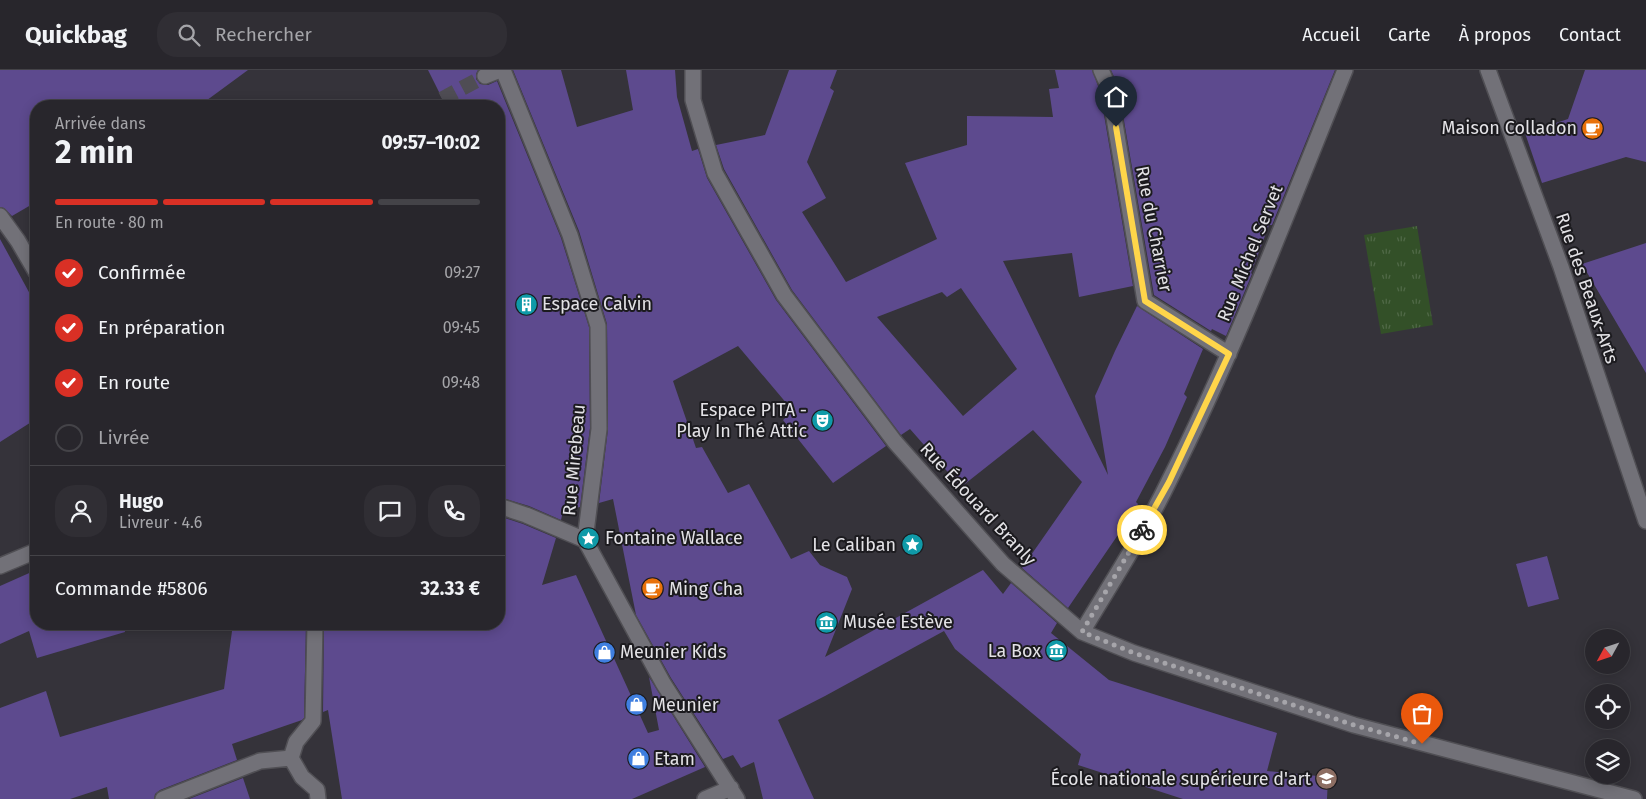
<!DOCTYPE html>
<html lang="fr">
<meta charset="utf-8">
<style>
:root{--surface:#28262c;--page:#302e34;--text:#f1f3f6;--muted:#a5a5a9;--line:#444348;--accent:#d93025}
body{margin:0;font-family:"Fira Sans",sans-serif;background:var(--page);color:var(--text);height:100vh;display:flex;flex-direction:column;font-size:19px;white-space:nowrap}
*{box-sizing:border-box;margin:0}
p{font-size:16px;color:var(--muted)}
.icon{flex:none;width:28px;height:28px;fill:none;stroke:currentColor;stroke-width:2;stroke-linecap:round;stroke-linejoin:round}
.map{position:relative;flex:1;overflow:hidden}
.details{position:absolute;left:30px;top:30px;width:475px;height:530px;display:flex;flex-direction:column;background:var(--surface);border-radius:20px;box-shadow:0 2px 12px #0003,0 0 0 1px var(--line)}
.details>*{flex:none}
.needle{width:32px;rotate:230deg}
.buttons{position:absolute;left:1585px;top:559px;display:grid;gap:10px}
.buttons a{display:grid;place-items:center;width:45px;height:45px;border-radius:50%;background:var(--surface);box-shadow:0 2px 12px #0003,0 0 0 1px var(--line);font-size:25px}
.pin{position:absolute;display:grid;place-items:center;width:42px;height:42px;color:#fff;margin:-51px -21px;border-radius:50% 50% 50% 0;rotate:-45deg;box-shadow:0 0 5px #0007}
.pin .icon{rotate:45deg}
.courier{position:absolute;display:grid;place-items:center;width:50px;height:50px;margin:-25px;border:4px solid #ffd54a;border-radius:50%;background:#fff;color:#222;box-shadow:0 1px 6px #0007}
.headline em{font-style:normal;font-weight:700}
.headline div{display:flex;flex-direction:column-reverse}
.headline{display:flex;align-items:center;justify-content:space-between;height:85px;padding:0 25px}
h1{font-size:32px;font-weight:700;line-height:38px}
.bar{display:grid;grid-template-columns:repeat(4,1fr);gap:8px 5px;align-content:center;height:60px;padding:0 25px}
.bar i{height:6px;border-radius:4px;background:var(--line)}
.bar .current{background:var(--accent)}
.bar p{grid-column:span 4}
.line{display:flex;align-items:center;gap:12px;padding:0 25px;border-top:1px solid var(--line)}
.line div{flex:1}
.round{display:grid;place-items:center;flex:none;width:52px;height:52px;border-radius:20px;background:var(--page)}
ol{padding:0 25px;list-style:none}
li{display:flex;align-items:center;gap:15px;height:55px}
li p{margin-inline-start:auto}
li .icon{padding:5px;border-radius:50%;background:var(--accent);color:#fff;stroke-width:4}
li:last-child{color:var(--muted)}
li i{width:28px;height:28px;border:2px solid var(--line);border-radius:50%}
header{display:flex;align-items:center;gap:30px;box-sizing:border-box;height:70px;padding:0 25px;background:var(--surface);border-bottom:1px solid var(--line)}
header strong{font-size:24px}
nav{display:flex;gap:28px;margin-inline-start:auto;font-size:18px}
.search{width:350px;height:45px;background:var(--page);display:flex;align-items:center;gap:12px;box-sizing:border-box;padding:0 18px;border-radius:20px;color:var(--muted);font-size:19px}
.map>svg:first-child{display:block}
</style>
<header>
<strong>Quickbag</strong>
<div class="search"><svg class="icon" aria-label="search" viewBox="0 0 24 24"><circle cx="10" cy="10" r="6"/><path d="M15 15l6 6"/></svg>Rechercher</div>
<nav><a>Accueil</a><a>Carte</a><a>À propos</a><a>Contact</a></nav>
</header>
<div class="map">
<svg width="1646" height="729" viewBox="0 0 1646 729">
<defs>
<pattern id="park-tufts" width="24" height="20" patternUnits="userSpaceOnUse" patternTransform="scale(1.25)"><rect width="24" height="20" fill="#335028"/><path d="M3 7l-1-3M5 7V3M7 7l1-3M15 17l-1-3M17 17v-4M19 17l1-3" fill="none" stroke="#506947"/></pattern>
</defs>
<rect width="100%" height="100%" fill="#35333a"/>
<!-- park -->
<path fill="url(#park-tufts)" d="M1417,156L1433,255L1381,264L1364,165Z"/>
<!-- building -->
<path fill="#5d4a8e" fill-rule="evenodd" d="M0,0H248L199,36H36V132L12,146L4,138L0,137Z
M428,0H478L476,4V9L480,14L488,15L497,11L561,168L589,257L590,358L580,437L563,441L561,450L529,436L499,427V36H446Z
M513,0H561L577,57L633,40L626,0H675L677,27L692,81L698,79L707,108L776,230L886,376L833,413L783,350L793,341L738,276L673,311L696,378L702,377L728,423L749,414L791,489L809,481L820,495L847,507L852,519L825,587L983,500L1003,524L1011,513L1057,553L1051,563L1109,610L1277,663L1267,701L1328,707L1327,729H1183L1078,695L1081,684L955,579L944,561L825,626L778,650L814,729H763L754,692L741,698L733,685L723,689L671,608L636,545L613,429L599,433L608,359L607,254L579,161Z
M789,0H837L830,18L834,21L807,92L826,128L802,142L846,212L937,169L905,93L967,75V46L1053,47L1049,19L1059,18L1055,0H1092L1100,21L1133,216L1079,227L1072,183L1003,191L1108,405L1095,326L1115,281L1137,236L1203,279L1184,324L1187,327L1165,377L1136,432L1138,434L1129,449L1131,453L1125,457L1124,456L1068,538L1022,498L1082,412L1033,360L961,417L910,359L901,365L792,220L724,99L716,75L765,65ZM961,218L1017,299L963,346L877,247L942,222L947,227Z
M1111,0H1335L1272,155H1269L1251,203L1252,204L1226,266L1212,259L1211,261L1154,225L1118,16Z
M1585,0H1646V92L1626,87L1542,113L1525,63L1568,49Z
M0,169L36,235V349L0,372Z
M1646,173V303L1582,194Z
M499,446L523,454L556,468L542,515L576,505L648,663L659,660L649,607L705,697L632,729H342L328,640L323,642L324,554H499Z
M1547,486L1559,529L1528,537L1516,494Z
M36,500V554H124L125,562L37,588L29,561L0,574V516Z
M233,554H306L304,648L302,650L232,674L237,690L160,720L155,724L154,729H109L107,717L70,729H0V638L46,621L60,667L224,619Z
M243,708L250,729H189Z"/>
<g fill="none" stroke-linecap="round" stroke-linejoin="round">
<!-- street-tunnel -->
<path stroke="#4f4d54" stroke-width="15" stroke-dasharray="15 8" stroke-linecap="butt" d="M442,29L485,6"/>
<defs>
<path id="street" d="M503,0L570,165L598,256L599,359L585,470L663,613L737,729
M693,0V30L715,103L784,225L895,372L1003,494L1082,562L1134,583L1354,655L1634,729
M1101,0L1109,18L1145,231L1229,284
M1488,0L1561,197L1646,451
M485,6L500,0
M0,146L18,171L36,202
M499,436L526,445L585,470
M0,496L36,481
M315,554L313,651L296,672L291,688L302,707L317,720L318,729
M1082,562C1112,512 1144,463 1169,411C1236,278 1289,138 1345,0
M163,729L260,691L291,688
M705,729L731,718"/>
</defs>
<!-- street casing -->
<use href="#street" stroke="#504f54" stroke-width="18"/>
<!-- street -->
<use href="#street" stroke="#727178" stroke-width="15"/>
</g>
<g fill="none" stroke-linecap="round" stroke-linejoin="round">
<!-- done -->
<path stroke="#a6a5aa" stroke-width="5" stroke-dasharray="0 9" d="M1142,460L1082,562L1134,583L1354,655L1422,674"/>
<!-- route -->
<path stroke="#ffd54a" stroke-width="6" d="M1116,57L1145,231L1229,284L1169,412L1142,460"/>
</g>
<!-- icons -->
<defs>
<symbol id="cafe-disc" viewBox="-11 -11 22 22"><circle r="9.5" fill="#e8710a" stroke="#1c1b1f"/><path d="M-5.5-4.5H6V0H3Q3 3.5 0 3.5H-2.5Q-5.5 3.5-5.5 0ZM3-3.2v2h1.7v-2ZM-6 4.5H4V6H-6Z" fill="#fff"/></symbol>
<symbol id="building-disc" viewBox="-11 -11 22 22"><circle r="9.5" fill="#0f9aa8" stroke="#1c1b1f"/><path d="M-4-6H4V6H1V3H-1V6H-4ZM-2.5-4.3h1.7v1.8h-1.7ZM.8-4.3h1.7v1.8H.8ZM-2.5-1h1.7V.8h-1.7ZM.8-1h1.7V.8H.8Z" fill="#fff"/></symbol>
<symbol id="theatre-disc" viewBox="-11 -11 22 22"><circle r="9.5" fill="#0f9aa8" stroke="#1c1b1f"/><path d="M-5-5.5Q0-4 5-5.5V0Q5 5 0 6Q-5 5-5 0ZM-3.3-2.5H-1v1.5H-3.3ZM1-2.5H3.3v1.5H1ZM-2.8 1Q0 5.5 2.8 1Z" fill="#fff"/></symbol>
<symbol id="sight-disc" viewBox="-11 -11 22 22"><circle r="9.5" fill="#0f9aa8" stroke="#1c1b1f"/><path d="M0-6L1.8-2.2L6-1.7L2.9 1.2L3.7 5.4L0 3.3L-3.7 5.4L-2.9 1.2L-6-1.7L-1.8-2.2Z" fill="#fff"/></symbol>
<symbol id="museum-disc" viewBox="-11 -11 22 22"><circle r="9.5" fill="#0f9aa8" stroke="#1c1b1f"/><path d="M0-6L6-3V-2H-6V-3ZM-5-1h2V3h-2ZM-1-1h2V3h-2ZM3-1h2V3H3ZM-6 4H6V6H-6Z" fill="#fff"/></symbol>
<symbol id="shop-disc" viewBox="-11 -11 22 22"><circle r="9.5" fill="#3f7fe0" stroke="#1c1b1f"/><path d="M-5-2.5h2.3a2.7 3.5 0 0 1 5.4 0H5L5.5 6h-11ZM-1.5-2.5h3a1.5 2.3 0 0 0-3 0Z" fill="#fff"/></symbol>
<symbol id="university-disc" viewBox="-11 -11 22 22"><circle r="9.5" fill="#8d6e63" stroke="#1c1b1f"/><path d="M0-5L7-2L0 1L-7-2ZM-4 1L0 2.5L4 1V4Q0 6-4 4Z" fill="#fff"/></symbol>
</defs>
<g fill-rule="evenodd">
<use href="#cafe-disc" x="1580" y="46" width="25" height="25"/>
<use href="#building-disc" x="514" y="222" width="25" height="25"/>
<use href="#theatre-disc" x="810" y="338" width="25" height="25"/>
<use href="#sight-disc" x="576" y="456" width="25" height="25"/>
<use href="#sight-disc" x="900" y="462" width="25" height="25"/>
<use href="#cafe-disc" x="640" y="506" width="25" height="25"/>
<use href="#museum-disc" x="814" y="540" width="25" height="25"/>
<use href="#museum-disc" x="1044" y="568" width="25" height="25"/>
<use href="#shop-disc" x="592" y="570" width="25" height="25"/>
<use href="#shop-disc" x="624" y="622" width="25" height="25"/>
<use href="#shop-disc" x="626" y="676" width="25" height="25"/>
<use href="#university-disc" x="1314" y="696" width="25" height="25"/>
</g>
<g text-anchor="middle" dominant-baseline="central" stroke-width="4" stroke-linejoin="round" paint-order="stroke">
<!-- poi labels -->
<g font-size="18" fill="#e3e2e6" stroke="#1c1b1f" text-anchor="start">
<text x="1577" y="58" text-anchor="end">Maison Colladon</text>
<text x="542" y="234">Espace Calvin</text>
<text x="807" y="340" text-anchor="end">Espace PITA -<tspan x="807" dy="21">Play In Thé Attic</tspan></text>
<text x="605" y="468">Fontaine Wallace</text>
<text x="896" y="475" text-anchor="end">Le Caliban</text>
<text x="669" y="519">Ming Cha</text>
<text x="843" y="552">Musée Estève</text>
<text x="1041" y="581" text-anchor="end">La Box</text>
<text x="620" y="582">Meunier Kids</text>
<text x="652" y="635">Meunier</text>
<text x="654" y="689">Etam</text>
<text x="1311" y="709" text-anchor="end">École nationale supérieure d'art</text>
</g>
<!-- street labels -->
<g font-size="18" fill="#e3e2e6" stroke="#1c1b1f">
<text transform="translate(1154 159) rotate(79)">Rue du Charrier</text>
<text transform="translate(1250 183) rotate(-68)">Rue Michel Servet</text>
<text transform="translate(1587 218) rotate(71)">Rue des Beaux-Arts</text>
<text transform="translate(574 390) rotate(-85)">Rue Mirebeau</text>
<text transform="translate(978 434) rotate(47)">Rue Édouard Branly</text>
</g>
</g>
</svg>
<div class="buttons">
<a><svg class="needle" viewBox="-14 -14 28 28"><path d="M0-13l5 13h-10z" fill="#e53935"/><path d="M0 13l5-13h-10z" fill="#a5a5a9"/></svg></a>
<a><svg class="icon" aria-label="locate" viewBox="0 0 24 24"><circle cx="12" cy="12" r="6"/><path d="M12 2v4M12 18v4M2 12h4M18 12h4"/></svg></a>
<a><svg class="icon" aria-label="layers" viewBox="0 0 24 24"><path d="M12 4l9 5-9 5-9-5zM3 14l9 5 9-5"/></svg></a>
</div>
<div class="pin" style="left:1422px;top:674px;background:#ea580c"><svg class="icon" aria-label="bag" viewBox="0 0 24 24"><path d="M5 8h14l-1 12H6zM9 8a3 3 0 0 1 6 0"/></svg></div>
<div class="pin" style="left:1116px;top:57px;background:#1f2937"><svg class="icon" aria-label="home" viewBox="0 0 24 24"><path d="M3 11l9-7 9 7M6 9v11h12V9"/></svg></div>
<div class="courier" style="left:1142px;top:460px"><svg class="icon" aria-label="bike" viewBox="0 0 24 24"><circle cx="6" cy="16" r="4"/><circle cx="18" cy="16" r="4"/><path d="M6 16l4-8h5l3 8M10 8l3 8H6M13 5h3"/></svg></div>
<section class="details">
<div class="headline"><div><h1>2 min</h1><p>Arrivée dans</p></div><em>09:57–10:02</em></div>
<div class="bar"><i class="current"></i><i class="current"></i><i class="current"></i><i></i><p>En route · 80 m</p></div>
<ol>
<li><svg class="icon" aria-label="check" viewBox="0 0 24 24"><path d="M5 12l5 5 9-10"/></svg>Confirmée<p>09:27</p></li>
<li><svg class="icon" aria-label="check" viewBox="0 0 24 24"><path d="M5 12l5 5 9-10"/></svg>En préparation<p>09:45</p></li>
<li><svg class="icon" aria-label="check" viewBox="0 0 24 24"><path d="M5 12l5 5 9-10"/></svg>En route<p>09:48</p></li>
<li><i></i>Livrée</li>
</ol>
<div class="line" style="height:90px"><a class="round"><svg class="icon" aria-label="person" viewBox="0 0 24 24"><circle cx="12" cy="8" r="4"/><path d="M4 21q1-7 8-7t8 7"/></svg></a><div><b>Hugo</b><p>Livreur · 4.6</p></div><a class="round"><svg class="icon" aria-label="chat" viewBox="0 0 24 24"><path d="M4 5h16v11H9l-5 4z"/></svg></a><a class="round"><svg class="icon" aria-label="phone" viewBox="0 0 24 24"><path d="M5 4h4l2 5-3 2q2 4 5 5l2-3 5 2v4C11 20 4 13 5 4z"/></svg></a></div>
<div class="line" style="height:65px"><div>Commande #5806</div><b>32.33 €</b></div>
</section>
</div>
